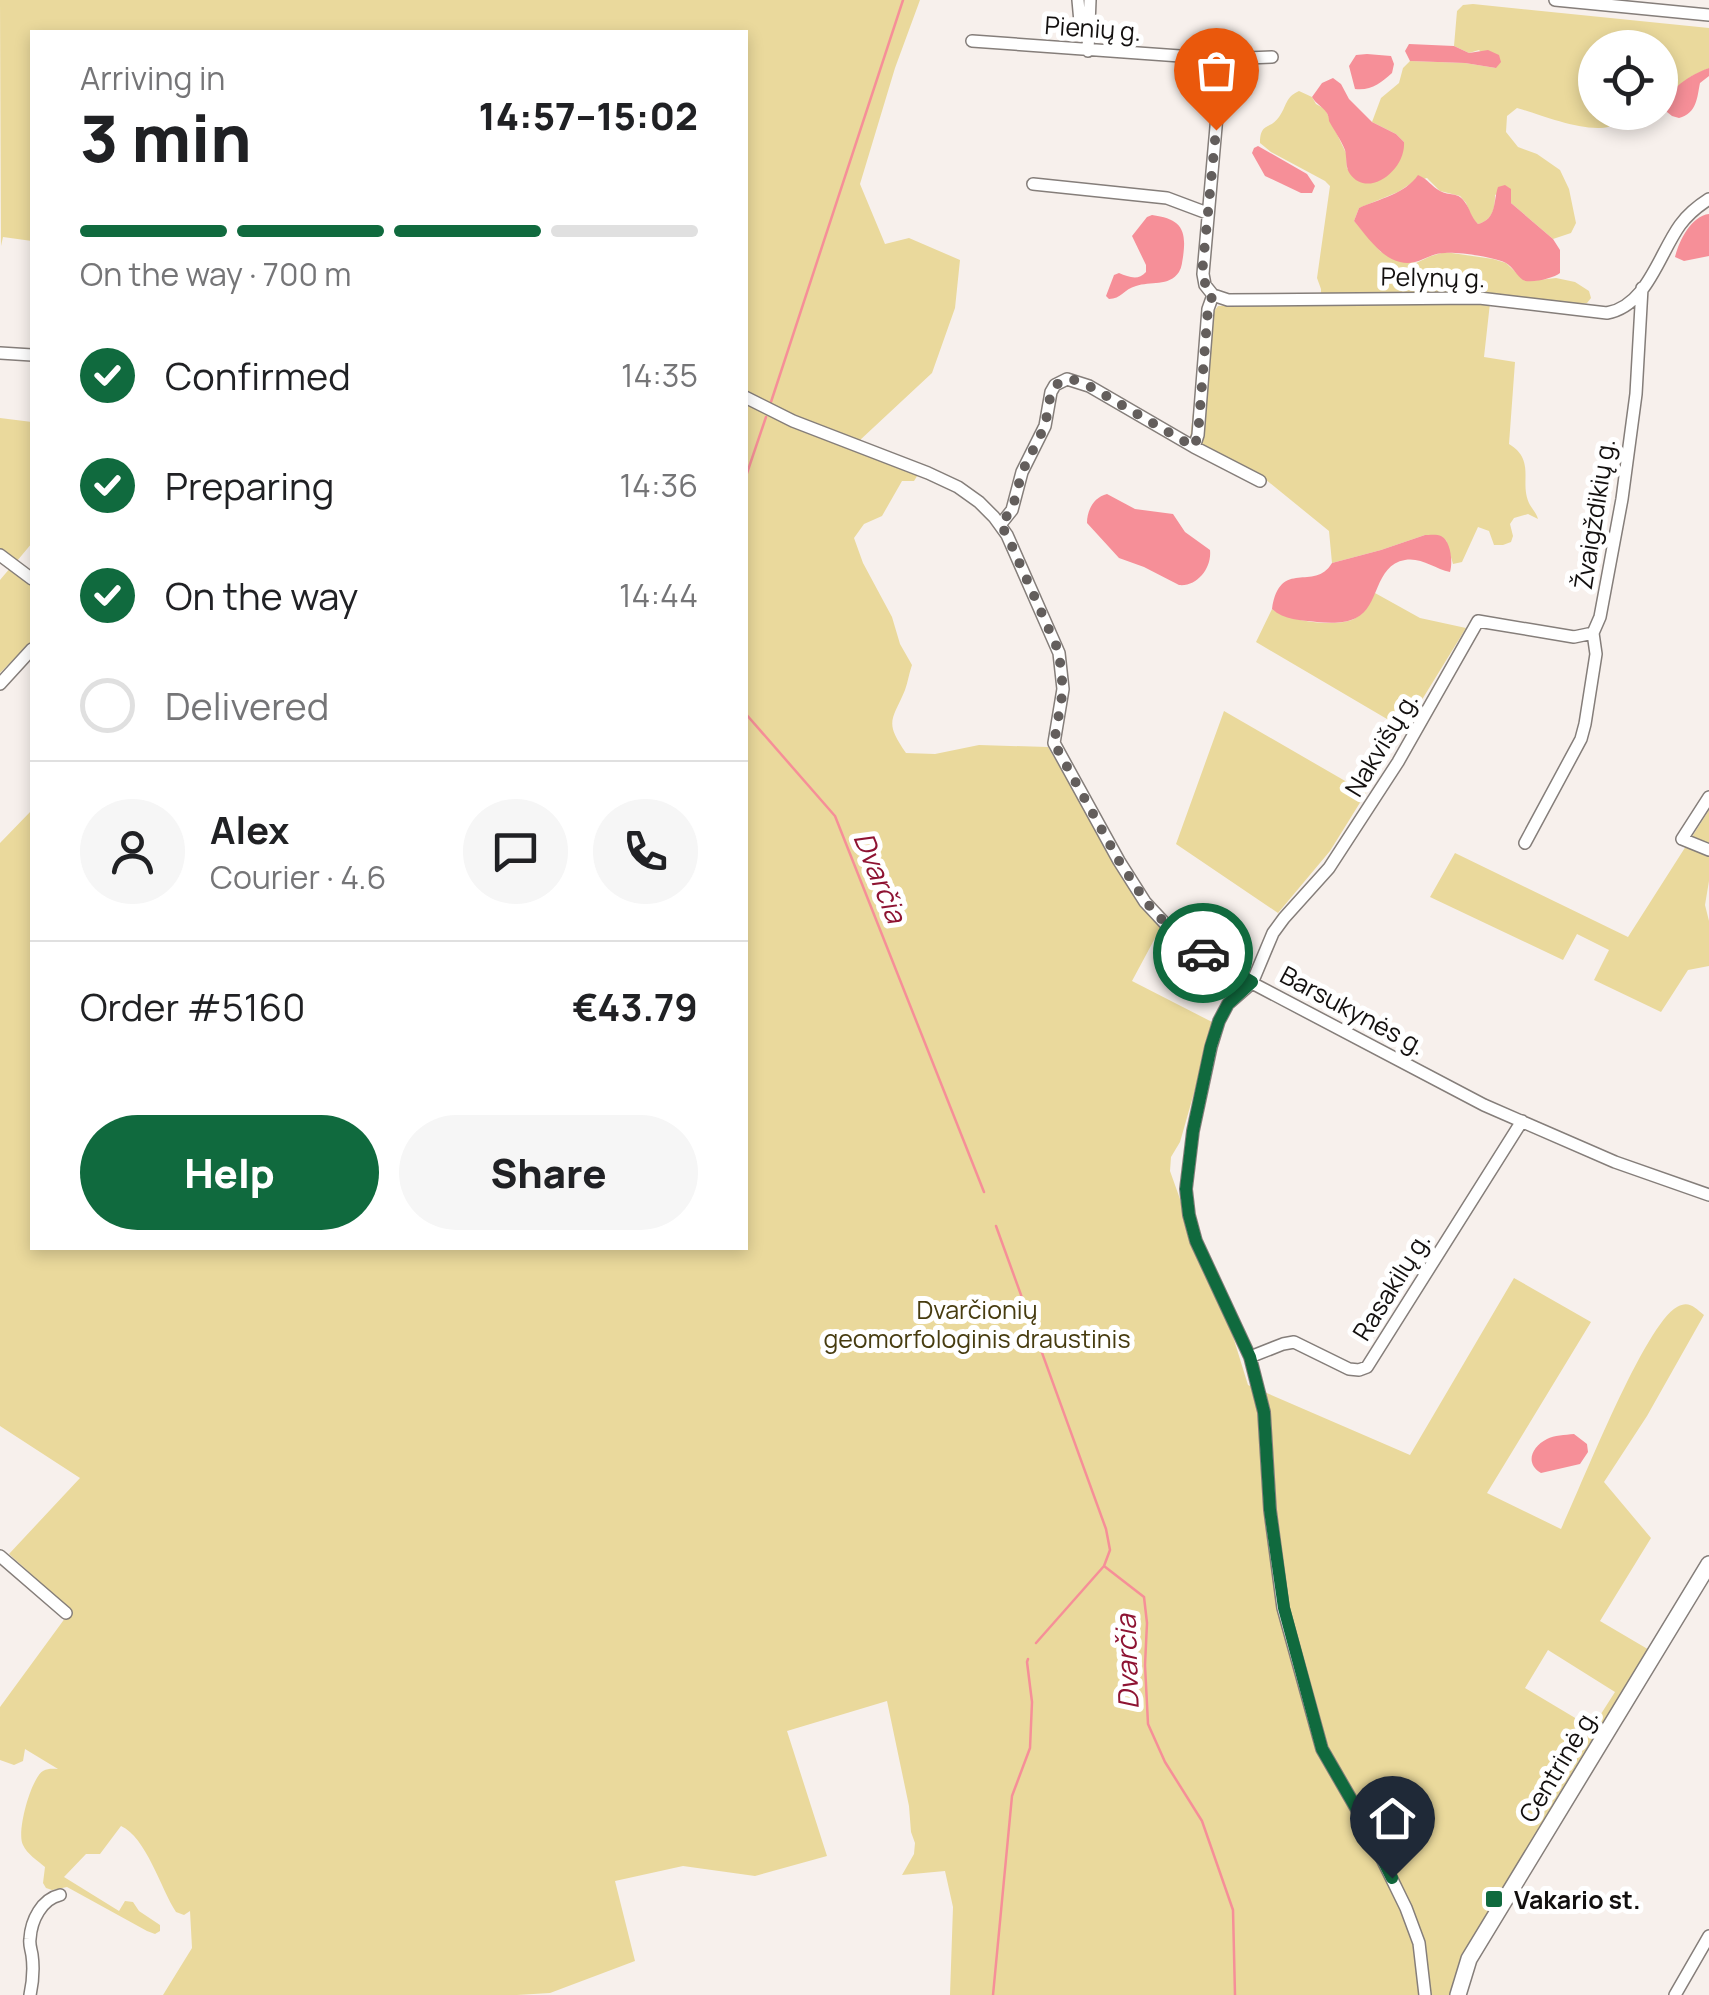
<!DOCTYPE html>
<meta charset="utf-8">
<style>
:root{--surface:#fff;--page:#f6f6f6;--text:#202124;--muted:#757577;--line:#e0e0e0;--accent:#106a3e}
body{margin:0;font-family:Manrope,sans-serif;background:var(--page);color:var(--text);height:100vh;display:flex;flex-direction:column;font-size:38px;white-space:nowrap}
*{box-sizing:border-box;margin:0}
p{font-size:32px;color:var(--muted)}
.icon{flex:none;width:55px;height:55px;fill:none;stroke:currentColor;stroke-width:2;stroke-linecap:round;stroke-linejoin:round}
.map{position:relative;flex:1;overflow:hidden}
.drawer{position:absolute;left:30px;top:30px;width:718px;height:1220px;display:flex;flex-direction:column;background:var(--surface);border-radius:0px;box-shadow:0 5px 15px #0003}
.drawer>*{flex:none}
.tools{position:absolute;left:1578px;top:30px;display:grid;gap:20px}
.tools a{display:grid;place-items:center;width:100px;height:100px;border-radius:50%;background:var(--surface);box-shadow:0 5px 15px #0003;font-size:50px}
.pin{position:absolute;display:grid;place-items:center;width:85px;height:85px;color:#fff;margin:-102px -42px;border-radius:50% 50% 50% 0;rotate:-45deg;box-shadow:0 0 10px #0007}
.pin .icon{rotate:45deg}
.courier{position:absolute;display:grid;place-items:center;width:100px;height:100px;margin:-50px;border:8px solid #106a3e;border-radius:50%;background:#fff;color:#222;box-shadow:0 2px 12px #0007}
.overview em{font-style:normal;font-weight:800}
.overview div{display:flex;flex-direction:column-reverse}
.overview{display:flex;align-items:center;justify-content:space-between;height:170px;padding:0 50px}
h1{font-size:65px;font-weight:800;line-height:75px}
.bar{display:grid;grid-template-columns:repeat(4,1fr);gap:15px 10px;align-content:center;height:120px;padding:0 50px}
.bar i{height:12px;border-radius:8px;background:var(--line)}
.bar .current{background:var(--accent)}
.bar p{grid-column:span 4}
.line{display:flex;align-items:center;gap:25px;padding:0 50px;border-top:2px solid var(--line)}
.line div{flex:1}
.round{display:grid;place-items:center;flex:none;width:105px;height:105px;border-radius:52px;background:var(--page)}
ol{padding:0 50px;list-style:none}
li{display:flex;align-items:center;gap:30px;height:110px}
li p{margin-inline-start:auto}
li .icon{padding:10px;border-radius:50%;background:var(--accent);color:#fff;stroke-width:4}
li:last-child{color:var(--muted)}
li i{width:55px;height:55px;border:5px solid var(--line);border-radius:50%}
.cta{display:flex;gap:20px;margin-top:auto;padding:20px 50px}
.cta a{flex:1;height:115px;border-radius:60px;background:var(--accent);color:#fff;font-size:40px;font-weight:800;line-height:115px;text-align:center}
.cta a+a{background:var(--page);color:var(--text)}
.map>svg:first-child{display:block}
</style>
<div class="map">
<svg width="1709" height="1995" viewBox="0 0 1709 1995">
<rect width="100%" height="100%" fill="#f7f0ec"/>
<!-- green -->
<path fill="#ead99c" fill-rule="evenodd" d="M0,0H920L895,68L860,184L885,244L909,238L960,260L955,308L932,373L859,441L919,473L914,481H902L882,516L864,524L854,538L863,563L892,617L900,644L912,665C909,673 908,682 905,690C892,721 884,721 906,753L935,754L979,745L1048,747L1145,911L1161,927L1132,981L1214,1023L1180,1142L1171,1157L1170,1171L1180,1199L1190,1239L1231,1330L1248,1385L1410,1455L1514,1278L1591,1322L1487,1493L1561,1529C1581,1487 1644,1325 1677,1307C1689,1300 1695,1308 1704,1315L1647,1416L1604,1482L1651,1538L1600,1621L1651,1651L1465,1954L1457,1972L1452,1995H950L953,1907L945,1871L902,1875L914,1854L915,1843L911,1832L909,1806L887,1701L787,1731L827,1856L755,1876L683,1866L615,1881L635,1961L550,1993L517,1995H163L192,1948L190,1911L184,1915L176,1912C161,1889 146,1837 121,1826L100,1854H86L64,1877L119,1911L125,1901L133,1902L139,1911L160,1925V1931L155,1934L147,1931L67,1887L52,1890L46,1888L43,1883L45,1867C38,1861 27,1854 23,1845C16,1833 31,1778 43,1771C49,1768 53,1769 58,1769L25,1749L23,1761L14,1765L0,1760V1707L71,1610L9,1554L80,1478L0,1426V843L32,810V1248H745V32H32V241L3,237L1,246ZM1548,1650L1615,1692L1592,1728L1525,1688Z
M1473,4L1709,28V68L1690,77L1660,102V48H1595V112L1621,113L1620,122C1597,139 1543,115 1517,108L1507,116L1506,132L1518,147L1537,154L1560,170L1569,189L1576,223L1571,233L1553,239L1511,203V189L1495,195C1495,208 1493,220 1478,224L1472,218L1466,203L1460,196L1440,191L1427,178L1413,182L1398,192L1359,208L1354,221L1381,252L1416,263L1431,256L1445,252L1493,259L1506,263L1524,280L1530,281L1556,278L1575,282L1589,291L1591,298L1587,303L1575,304L1491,294L1484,357L1515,362L1509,444C1537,461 1518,483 1530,505C1533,510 1537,514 1538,519L1528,514L1514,518L1510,524L1513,536L1511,542L1503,545H1494L1489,531L1478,527L1462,562L1453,564L1446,540L1425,535L1381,550L1332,563L1329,531L1265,479L1190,439L1203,326L1218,306L1321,302V289L1317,278L1330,186L1325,181L1271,152L1260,143C1260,122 1270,130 1279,117C1287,106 1285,97 1299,91L1312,97L1316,104L1325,109L1346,153L1347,169L1404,142L1396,134L1372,122L1381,98L1399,83L1403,68L1410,61L1465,63L1496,68L1479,50L1469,53L1454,46L1457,11L1463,5Z
M0,418L32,422V543L17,561L32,580V641L0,673V580L16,561L0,549Z
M1375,593L1420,618L1466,628L1404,729L1256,642L1272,609C1287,621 1336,628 1354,619C1364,614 1370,602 1375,593Z
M1224,711L1366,793L1330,851L1278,913L1176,844Z
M1709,810V881L1705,905L1709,921V966L1688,970L1661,1012L1594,980L1609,950L1577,934L1563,960L1430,897L1455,853L1628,937Z"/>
<!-- water -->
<path fill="#f68f98" d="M1409,44L1454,46L1469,53L1488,50L1499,55L1501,62L1496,68L1465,63L1410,61L1405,51Z
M1367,54L1391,56L1394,64L1392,73C1381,83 1371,91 1355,89L1349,66L1356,55Z
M1709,68V76L1700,83C1697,98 1697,113 1679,118L1672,116L1662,108C1667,90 1691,74 1709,68Z
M1333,78L1341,84L1349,99L1372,122L1396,134L1404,142C1406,170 1368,199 1350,174C1345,167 1347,157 1345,150C1341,140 1334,130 1329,121C1329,109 1318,107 1312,97L1322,83Z
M1258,146L1307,174L1315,186L1312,193H1301L1265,176L1252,153L1254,148Z
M1418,175C1428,179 1431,186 1440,191C1449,196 1458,192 1464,201C1471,210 1470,216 1478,224C1497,219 1493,202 1498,187L1505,185L1511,189V203L1553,239L1560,250V273C1554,278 1531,284 1523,280C1517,276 1513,267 1506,263C1495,257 1458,252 1445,253C1428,253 1417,267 1400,262C1381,258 1366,235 1354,221L1359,208C1379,199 1405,194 1418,175Z
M1709,214V256L1684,261L1675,257C1679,241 1691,216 1709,214Z
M1152,215C1181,219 1187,229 1183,257C1182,262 1182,267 1179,272C1169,287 1150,281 1136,286C1124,289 1121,299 1109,299L1106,296L1114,275L1119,273C1129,277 1138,281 1146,272V265L1132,236L1147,217Z
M1107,494L1135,509L1173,514L1185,532L1210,550C1212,568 1197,587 1179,585L1144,567L1119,558L1087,523C1087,510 1094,497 1107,494Z
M1425,535C1428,535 1438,534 1441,536C1451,541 1453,562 1450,572C1435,569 1421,557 1405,560C1374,565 1380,607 1356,618C1344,624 1329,623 1317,622C1301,620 1284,620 1272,609C1280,557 1314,593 1332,563L1381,550Z
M1574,1434L1587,1444L1588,1452L1580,1464L1541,1473C1525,1464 1531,1447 1547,1439C1554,1435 1565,1435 1574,1434Z"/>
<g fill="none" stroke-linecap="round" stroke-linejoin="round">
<!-- stream -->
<path stroke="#f68f98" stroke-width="2.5" d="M771,402L903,0
M745,479L766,417
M745,713L835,816L984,1192
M996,1226L1106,1529L1110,1550L1104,1566L1144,1597L1147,1623L1145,1665L1148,1724L1165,1762L1202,1821L1233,1910L1235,1995
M1036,1643L1104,1566
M993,1995L1012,1796L1030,1748L1032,1702L1027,1662L1028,1659"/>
<defs>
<path id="minor" d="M1078,0L1080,22L1088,39
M1555,0L1709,15
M972,41L1222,59L1272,57
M1088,51L1090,0
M1033,184L1167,198L1207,213
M1213,295L1228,300L1479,298L1607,313C1647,306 1659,254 1680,225C1688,214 1698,206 1709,199
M1213,295L1205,285L1203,274L1222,59
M0,353L32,355
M745,397L793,421L928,473L958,487L979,502L994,517L1007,535L1059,653L1063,689L1054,743L1119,861L1145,902L1174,933L1252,983L1484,1105L1615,1162L1709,1195
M1194,447L1198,435L1208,309L1213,295
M1000,525L1012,510L1022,472L1045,426L1051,392L1055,385L1067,379L1089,386L1194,447L1260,481
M0,555L32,579
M0,684L32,649
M1709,797L1682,839L1709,850
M1525,843L1581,739L1585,724L1596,654L1593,633L1600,617L1622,499L1636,394L1642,288
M1250,1357L1283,1344L1294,1342L1349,1369L1359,1370L1367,1367L1522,1121
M0,1556L66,1613
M30,1995C33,1981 34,1969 32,1955C31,1949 29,1944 30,1939C31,1920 42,1899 60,1895
M1425,1995L1419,1943L1406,1908L1363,1820L1322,1749L1283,1608L1270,1510L1264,1412L1250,1357L1196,1241L1189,1215L1186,1189L1193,1131L1211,1047L1219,1021L1228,1004L1252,983L1273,933L1284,918L1329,868L1398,762L1478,621L1574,637L1593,633
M1675,1995L1709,1936"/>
<path id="secondary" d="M1458,1995L1469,1959L1709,1564"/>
</defs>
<!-- minor casing -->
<use href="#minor" stroke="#857e7a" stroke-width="14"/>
<!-- secondary casing -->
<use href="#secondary" stroke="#857e7a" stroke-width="18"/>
<!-- minor -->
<use href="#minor" stroke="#fff" stroke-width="11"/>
<!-- secondary -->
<use href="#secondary" stroke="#fff" stroke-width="15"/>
</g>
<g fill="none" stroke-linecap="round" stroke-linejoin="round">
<!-- done -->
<path stroke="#635e5c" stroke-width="10" stroke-dasharray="0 18" d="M1203,953L1174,933L1146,902L1119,861L1054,743L1063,690L1059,652L1007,535L1000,524L1012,510L1022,472L1045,426L1051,392L1060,381L1074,380L1089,386L1194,447L1198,435L1208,308L1213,294L1206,286L1202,274L1216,130"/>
<!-- route -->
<path stroke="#106a3e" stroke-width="12" d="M1203,953L1252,982L1228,1004L1219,1021L1211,1046L1193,1131L1186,1189L1189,1215L1196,1241L1250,1357L1264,1412L1270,1510L1284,1608L1322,1749L1363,1820L1392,1878"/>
</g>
<!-- markers -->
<rect fill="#106a3e" stroke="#fff" stroke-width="4" x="1484" y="1889" width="20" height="20" rx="5"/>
<g text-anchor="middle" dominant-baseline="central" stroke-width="10" stroke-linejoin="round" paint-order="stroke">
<!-- street labels -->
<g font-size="25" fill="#13100f" stroke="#fff">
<text transform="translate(1093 28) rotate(4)">Pienių g.</text>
<text transform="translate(1433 277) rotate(1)">Pelynų g.</text>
<text transform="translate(1594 514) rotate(-81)">Žvaigždikių g.</text>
<text transform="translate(1381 744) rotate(-59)">Nakvišų g.</text>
<text transform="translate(1353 1010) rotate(28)">Barsukynės g.</text>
<text transform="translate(1391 1286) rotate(-58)">Rasakilų g.</text>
<text transform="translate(1558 1765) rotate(-59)">Centrinė g.</text>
</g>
<!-- park labels -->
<g font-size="25" fill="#473c10" stroke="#fff">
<text x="977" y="1309">Dvarčionių<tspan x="977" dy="29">geomorfologinis draustinis</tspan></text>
</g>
<!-- poi labels -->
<g font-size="25" font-weight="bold" fill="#13100f" stroke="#fff" text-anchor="start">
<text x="1514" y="1899">Vakario st.</text>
</g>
<!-- water labels -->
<g font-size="28" font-style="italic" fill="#8e1332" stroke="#fff">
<text transform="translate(881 877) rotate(68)">Dvarčia</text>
<text transform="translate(1126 1662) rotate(-92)">Dvarčia</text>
</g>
</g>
</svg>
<div class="tools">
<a><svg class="icon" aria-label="locate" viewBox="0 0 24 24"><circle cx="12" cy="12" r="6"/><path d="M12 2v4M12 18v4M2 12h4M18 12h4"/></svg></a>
</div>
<div class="pin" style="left:1216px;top:130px;background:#ea580c"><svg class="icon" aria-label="bag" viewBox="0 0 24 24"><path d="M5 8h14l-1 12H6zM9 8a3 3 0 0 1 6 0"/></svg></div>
<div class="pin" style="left:1392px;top:1878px;background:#1f2937"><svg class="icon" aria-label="home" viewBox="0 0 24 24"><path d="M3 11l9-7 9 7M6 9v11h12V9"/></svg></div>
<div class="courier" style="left:1203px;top:953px"><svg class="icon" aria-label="car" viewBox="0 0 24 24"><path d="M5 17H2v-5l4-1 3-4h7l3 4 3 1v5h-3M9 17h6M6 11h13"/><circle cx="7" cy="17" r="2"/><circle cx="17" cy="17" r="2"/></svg></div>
<section class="drawer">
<div class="overview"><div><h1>3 min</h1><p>Arriving in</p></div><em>14:57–15:02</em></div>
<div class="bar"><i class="current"></i><i class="current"></i><i class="current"></i><i></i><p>On the way · 700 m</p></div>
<ol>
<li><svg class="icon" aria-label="check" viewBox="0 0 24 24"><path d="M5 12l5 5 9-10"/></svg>Confirmed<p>14:35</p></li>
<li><svg class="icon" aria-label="check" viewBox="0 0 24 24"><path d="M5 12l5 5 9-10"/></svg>Preparing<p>14:36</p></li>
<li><svg class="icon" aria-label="check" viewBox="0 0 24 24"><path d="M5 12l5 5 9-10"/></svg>On the way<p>14:44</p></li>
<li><i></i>Delivered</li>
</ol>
<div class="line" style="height:180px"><a class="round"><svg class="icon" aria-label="person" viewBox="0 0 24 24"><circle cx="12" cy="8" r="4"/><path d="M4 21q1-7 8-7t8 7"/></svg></a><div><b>Alex</b><p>Courier · 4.6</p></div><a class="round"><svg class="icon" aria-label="chat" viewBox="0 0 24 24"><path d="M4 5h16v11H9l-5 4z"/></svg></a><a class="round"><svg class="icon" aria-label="phone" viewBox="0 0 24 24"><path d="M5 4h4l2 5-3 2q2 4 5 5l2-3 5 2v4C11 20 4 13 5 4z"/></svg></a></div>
<div class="line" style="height:130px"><div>Order #5160</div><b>€43.79</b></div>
<div class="cta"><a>Help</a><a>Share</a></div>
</section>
</div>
